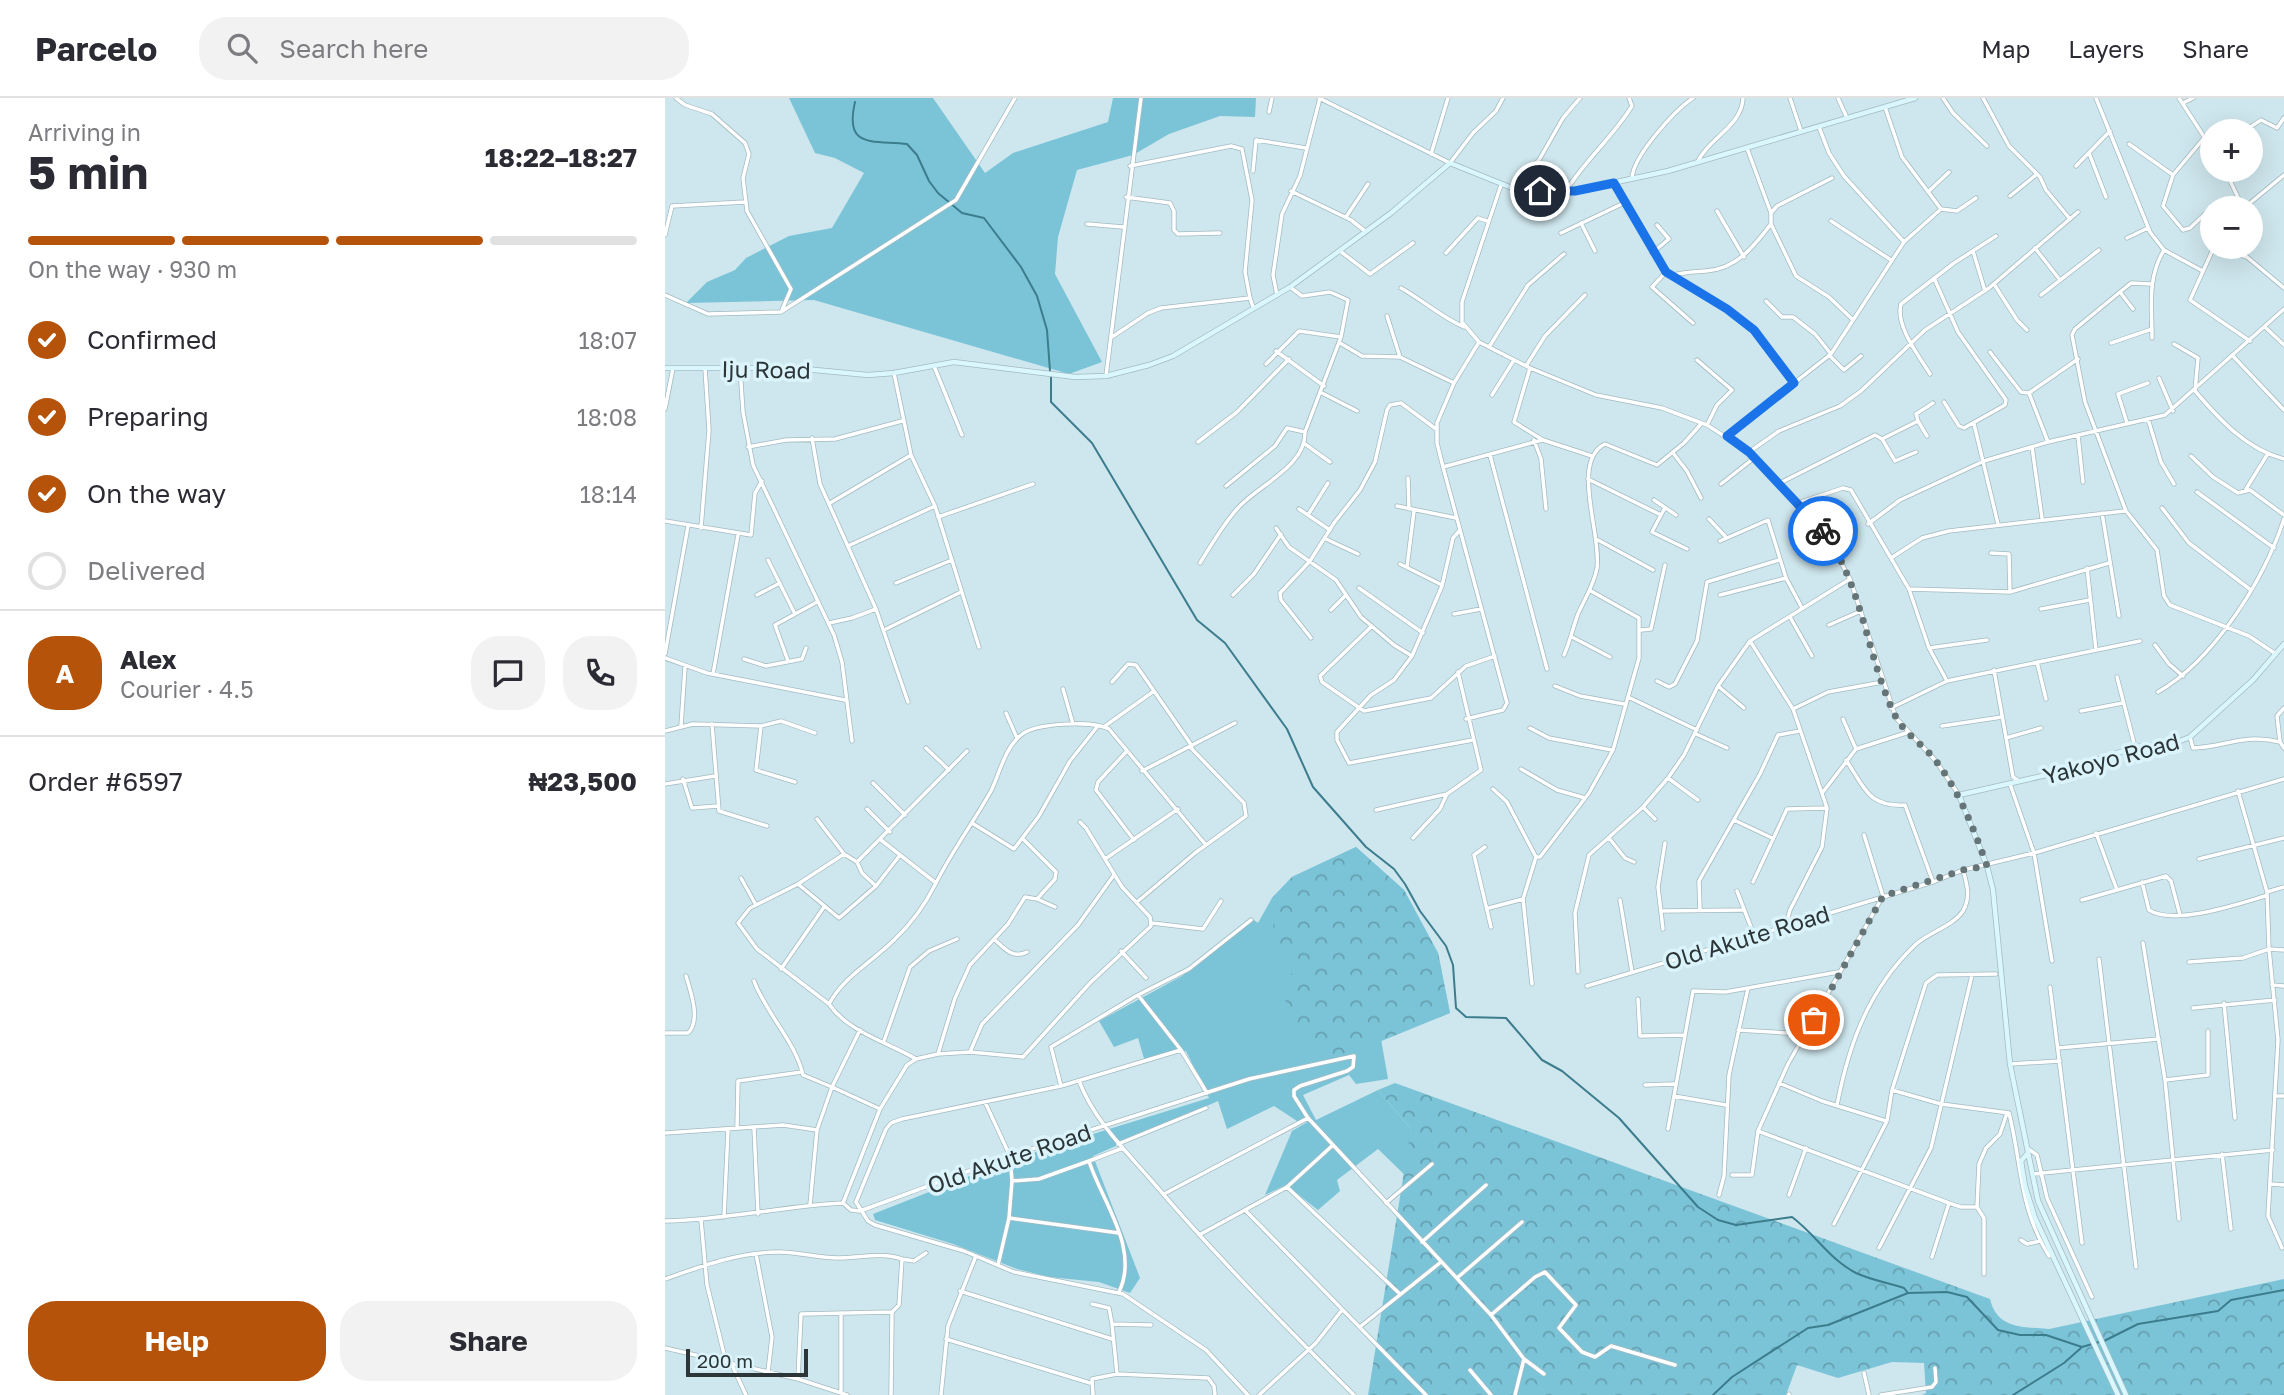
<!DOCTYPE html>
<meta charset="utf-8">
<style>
:root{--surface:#fff;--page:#f2f2f3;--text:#2b2b33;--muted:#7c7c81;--line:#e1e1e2;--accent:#b45309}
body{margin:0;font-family:"Golos Text",sans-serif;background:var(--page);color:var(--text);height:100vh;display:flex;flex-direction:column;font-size:26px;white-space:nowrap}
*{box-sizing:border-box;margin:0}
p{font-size:23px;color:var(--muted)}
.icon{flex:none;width:38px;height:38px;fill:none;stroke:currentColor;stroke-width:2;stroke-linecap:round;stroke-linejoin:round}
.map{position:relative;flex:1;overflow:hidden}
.side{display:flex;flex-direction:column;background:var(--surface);width:665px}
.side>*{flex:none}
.controls{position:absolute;left:1535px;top:21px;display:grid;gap:14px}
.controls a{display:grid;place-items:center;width:63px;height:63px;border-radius:50%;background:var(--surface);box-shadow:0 7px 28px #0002;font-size:35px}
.scale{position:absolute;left:21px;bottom:18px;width:122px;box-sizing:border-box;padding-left:7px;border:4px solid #2c3638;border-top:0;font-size:19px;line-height:24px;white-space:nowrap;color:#2c3638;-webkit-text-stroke:5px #dbf3fa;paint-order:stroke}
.pin{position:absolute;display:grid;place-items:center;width:60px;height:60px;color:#fff;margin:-30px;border:4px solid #fff;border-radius:50%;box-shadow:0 2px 7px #0007}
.courier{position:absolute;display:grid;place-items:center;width:70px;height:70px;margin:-35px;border:5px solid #1a73e8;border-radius:50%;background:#fff;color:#222;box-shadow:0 2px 9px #0007}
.overview em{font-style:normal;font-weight:700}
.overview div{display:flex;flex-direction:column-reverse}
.overview{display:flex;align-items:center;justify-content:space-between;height:119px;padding:0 28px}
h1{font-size:46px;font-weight:700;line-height:52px}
.bar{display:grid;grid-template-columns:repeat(4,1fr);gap:10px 7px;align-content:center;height:84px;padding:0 28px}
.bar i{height:9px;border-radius:5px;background:var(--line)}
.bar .current{background:var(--accent)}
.bar p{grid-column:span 4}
.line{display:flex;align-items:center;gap:18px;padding:0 28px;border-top:2px solid var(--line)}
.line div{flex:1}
.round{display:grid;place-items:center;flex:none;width:74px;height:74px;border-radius:28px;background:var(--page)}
ol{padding:0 28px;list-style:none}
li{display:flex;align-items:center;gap:21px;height:77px}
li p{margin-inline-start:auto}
li .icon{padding:7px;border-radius:50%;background:var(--accent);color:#fff;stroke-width:4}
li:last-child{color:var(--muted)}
li i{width:38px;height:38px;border:4px solid var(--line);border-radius:50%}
.action{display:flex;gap:14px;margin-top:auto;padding:14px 28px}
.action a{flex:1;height:80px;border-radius:28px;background:var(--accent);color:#fff;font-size:28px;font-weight:700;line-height:80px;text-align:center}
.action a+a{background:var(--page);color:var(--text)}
header{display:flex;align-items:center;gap:42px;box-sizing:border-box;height:98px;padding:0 35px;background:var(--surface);border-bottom:2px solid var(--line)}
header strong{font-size:33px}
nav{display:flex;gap:38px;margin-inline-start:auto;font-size:24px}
.search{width:490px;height:63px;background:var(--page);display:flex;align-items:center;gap:18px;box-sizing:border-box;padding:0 24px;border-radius:28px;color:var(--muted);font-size:26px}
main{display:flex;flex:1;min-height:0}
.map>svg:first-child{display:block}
</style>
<header>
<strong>Parcelo</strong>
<div class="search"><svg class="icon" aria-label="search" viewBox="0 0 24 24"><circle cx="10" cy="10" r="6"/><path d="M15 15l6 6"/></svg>Search here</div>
<nav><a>Map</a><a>Layers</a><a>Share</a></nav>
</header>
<main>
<section class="side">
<div class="overview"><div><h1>5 min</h1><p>Arriving in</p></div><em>18:22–18:27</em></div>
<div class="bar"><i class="current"></i><i class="current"></i><i class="current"></i><i></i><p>On the way · 930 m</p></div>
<ol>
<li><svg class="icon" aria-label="check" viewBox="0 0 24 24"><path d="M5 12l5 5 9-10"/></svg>Confirmed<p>18:07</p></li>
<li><svg class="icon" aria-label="check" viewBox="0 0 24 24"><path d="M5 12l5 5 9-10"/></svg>Preparing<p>18:08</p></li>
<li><svg class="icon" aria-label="check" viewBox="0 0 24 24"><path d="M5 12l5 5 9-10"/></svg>On the way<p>18:14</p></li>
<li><i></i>Delivered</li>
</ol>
<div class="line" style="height:126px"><b class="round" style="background:var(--accent);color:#fff">A</b><div><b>Alex</b><p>Courier · 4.5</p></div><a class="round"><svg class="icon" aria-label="chat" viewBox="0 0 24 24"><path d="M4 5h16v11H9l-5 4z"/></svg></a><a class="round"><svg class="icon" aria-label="phone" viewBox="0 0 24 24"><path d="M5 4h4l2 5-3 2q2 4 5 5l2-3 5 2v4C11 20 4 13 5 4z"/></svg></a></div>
<div class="line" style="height:91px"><div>Order #6597</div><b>₦23,500</b></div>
<div class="action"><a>Help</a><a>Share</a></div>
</section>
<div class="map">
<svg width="1619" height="1297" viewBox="0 0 1619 1297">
<defs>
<pattern id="forest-crowns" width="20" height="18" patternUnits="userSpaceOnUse" patternTransform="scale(1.75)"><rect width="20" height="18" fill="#7bc4d8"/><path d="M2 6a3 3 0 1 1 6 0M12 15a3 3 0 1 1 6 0" fill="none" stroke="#65a0b0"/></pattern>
</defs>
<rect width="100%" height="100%" fill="#cee6ed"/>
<!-- green -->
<path fill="#7bc4d8" d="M124,0H268L320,75L348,55L443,24L448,0H591L590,19L555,18L504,36L468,57L412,72L393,139L390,176L437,264L404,276L149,202L21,205L42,184L70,172L81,160L124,138L167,130L199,75L170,60L150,55Z
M691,749L739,792L773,855L785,915L716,941L723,981L691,986L684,977L638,997L651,1022L713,992L746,1031L745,1082L713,1051L672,1082L675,1093L653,1112L621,1087L600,1097L627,1033L644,1023H632L609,1008L562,1031L553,1003L428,1058L475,1180L465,1195L434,1184L384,1179L352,1171L288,1146L210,1122L208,1116L348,1061L544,1000L521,953L480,964L473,940L449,949L434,923L517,878L586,820L593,825L607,800L627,779Z"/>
<!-- forest -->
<path fill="url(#forest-crowns)" d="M691,749L739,792L773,855L785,915L697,951L654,962L612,888L639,865L609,841L607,800L627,779Z
M730,985L1325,1201C1332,1231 1358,1229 1384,1231L1619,1181V1297H1257L1261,1295L1259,1265L1227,1264L1173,1280L1132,1267L1121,1297H703L746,1031L713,992Z"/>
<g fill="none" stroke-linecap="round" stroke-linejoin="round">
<!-- stream -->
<path stroke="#3c7d8d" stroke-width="2" d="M190,4C179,51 207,42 242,46L252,57L264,83L273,95L297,115L319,120L356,169L372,198L382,232L385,273
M386,279V304L427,345L532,522L560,545L622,631L648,689L701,749L729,771L740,786L755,813L781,848L788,867L791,910L801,919L841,920L877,962L897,973L954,1020L1033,1109L1053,1122L1071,1127L1127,1119C1150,1136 1165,1162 1191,1175C1206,1182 1224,1185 1239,1190L1243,1195L1282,1194L1302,1199L1333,1232L1355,1237H1381L1417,1249L1434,1244
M1439,1243L1473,1226L1553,1213L1566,1202L1619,1192
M1048,1297L1067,1279L1143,1230L1163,1227L1243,1195
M1348,1297L1399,1265L1416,1250"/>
<defs>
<path id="street" d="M11,0L20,7L47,16L80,45L84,56L78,80L82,113L126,191L117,212
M654,0L785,65L808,35L831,13L838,0
M1125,0L1136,33
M1173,0L1182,20
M1278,0L1288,15L1322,48
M1318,0L1344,48L1375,79L1381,92L1405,121
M1431,0L1485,134L1499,152L1536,172
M1514,0L1547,51
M1518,5L1528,0
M1220,9L1237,59L1276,111L1292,113L1311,100
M604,14L607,0
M1154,29L1164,55L1179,78L1239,144
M1565,33H1575
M1579,33L1596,22L1612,30L1619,20
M1539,40L1508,77L1498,108L1518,132L1525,130L1542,114
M1464,46L1508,77
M1424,55L1441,99
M766,56L783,0
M1033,63C1044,40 1077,28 1078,0
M465,68L566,48L577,51L587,102L580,174L585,200
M1411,68L1445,33
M1560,72L1578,110
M588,73L591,42L641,50
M967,80C968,58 1010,12 1028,0
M949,85L1001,174L1062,211L1089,232L1129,284
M836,87L797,204V224L814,244L865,270L931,297L997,310L1042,327L1084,354L1162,439L1185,481L1231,620L1270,662L1294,697
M847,90L874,62L898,20L915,0
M626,93L686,122L700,133
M901,93C920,62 948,39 967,8L964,0
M1264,93L1284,74
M1345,98L1372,76
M461,99L505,105L509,113V132L513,136L555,135
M1579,110L1619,77
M1052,113L1079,159
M1106,115L1112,108L1167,80
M681,119L703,86
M1166,123L1226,162
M916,125L930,153
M422,126L458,129
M1106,126L1131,178L1164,199L1188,222
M896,135L959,105
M0,137L7,108L80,104
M1462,140L1483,130
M1549,149L1525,202L1585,243
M1551,149L1582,159L1619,190
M1370,150L1395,182
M675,153L705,176L748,145
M1308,153L1320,193
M781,155L813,120L822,123
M987,155L1004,141L992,127
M1001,174L987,189L1028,225
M1008,177C1020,174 1029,174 1041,173C1072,171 1089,148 1106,126V115L1082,50
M1269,180L1293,234L1341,302L1340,307L1299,330L1294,328L1279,304
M1329,186L1352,222L1362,232
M736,190C759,203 776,219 799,229
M1455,194L1466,185L1486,186
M0,197L43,216L116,214L291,102L350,0
M612,197L608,177L617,116L635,78L655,0
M1376,197L1434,152
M1101,203L1117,219H1128L1150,236L1166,256
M1468,211L1455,194L1410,231L1407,237L1420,304L1461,413L1492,452L1499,498L1505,507L1584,538L1611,556
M722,218L735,259
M1601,230L1619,247
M447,239L483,215L496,210L585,200L588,209
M1487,240C1487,208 1482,180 1499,152
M675,245L697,258L735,259L789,285
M1446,245L1487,231
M1509,246L1533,260L1530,293C1555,322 1581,351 1619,361
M824,249L863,187L899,156
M611,253L659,288
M1325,254L1356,294L1364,295L1383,344
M1164,257L1179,272L1196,258
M1567,257L1619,312
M1032,262L1067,292L1052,307L1042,327
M601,266L634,233L676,239
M269,268L297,337
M861,268L880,238L920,197
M75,270L78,314L88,367L169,537L177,564L187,643
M865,270L849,324L878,342L927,358
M229,275L246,357L270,408L314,549
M1265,276C1254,258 1230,228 1236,206L1289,165L1331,138
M441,278L476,0
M1494,280L1508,313
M655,294L692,313
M1364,295L1413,261
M827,297L849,262
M0,311L8,270
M1483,321L1496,364L1509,386
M1253,323L1262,338
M1462,325L1453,296L1483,285
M1309,326L1333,426
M1062,338L1166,256L1239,144L1276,111
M1413,338L1418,384
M147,340L155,386L211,511L243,604
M1217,341L1253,323L1251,316L1268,305
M869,342L876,361L881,411
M533,344L572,314L624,261
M640,346L665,364
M83,349L121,342L170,341L237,323
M1367,349L1377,420
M1084,354L1114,333L1175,308L1196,293L1260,232L1324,190L1413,114
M1008,355L1022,373L1036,400
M825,357L882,571
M1526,358L1548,379L1573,395L1585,392L1619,417
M778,369L877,342
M743,380L744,411
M923,381L996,417L1000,410
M1115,385L1210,337L1217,341L1230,363L1251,354
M1056,386L1089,360
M561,388L610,348L622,330L640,334
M1581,391L1602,357
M1532,394L1609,450
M989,402L1011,417
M165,405L246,357
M1133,405L1178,390L1186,392L1244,491L1264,550L1282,583
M732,408L791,420
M1497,410L1524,445L1586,492
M634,411L665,432
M1437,415L1454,518
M643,417L663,385
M996,417L987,434L1022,451
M273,419L368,386
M1044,421L1060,438
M0,423L86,437L90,395L97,383
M1203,426L1235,402L1319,363L1383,344L1500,317L1619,211
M36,430L44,332L40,270
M611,430L624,449L671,482L696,519L729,547L747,558
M795,432L788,440L777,488L747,558L729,582L706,597L672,634V642L684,665L808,642
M661,441L693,456
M933,442L988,472
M1055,443L1103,422L1121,480L1137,510
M183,448L270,408
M1326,455L1344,456L1345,494
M1226,460L1257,440L1284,433L1460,413
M103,462L130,516
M535,465C547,446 558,426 573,410C593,387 641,369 640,334L676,239L683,202L665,194L637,198L625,189
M735,466L777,487
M742,469L749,413
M1422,470L1431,552
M231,485L287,462
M694,490L758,535
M1244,491L1345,494L1444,465
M92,497L115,485
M568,497L589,476L616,436
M1055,497L1121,480
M1376,511L1425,502
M666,512L681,497
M789,516L816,511
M1125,519L1147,558
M164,525L187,520L211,511
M1164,527L1196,513
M707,528L655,578L657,584L699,613L766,600L801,568L830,558
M219,532L296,494
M976,532L986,531L1000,467
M907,539L945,559
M646,540L616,502L615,495L645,463L669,425L695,392L710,364L722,312L725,307L736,305L771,331
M1085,543L1128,611L1162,710L1157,749L1125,812L1121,827
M1490,547L1504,566L1518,578
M1264,550L1322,542
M0,556L23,428
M899,557C905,544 908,529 913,516C920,500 929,487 932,470C937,437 905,363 940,346L992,367L1019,345L1036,326
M0,560L42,575L180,602
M79,561L101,568L137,561L141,550
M123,563L110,527L152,504
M1372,564L1381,601
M1329,572L1348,679L1354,683
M48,576L73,437
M1452,579L1470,649
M992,583L1004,589L1010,586L1032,543L1042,484L1114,462
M447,584L463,566L471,567L527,648
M890,588L915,598L959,606
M1053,588L1079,610
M398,591L408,626
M1493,594C1549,562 1599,482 1619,421
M963,599L1032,632
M1226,610L1282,583L1475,543
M1619,610L1612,618L1615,644L1619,650
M1128,611L1163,594L1218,584
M1416,613L1458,605
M341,615L352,640
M801,621L838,612L842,605L778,369L772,345V325L789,285L814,244
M1178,621L1191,651
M47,626L54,713L102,728
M16,628L20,569
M96,628L91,672L130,684
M440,628L489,593
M1277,628L1337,619
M865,630L884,640L947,652
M0,633L28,626L96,628L116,623L150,635
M1031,636L1062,650
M1525,639L1528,650C1561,649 1578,635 1615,644
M1341,640L1376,630
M261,650L284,672
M461,654L433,684L431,692L469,742
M1181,662C1200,690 1203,709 1240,707L1268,784
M856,671L892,692L920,700
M477,673L570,625
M1003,680L1033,702
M18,681L27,710L53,708
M208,685L240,717
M0,686L50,678
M1345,686L1369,755L1387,863
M828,691L842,704L871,759L858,801L867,886
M1573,693L1602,794L1604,851L1613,942L1603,1118L1617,1150
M1158,694L1191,651L1241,635
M978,709L990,721
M202,711L225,734
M711,712L782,696L816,672L793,574
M152,721L179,756L192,764L197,775L211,788
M1069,722L1107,740
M307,725L349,751L374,718L405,663L432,629
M1431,735L1452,792
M748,740L775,711L782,696
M944,740L960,760L969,764
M358,741L391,774L390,781L372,801
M216,742L271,785C261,805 245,827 229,842C207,864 179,878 164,906C183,934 222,944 251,961
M820,749L809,757L826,829
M871,759H875L924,695L948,652L974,560V520L926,493
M440,761L513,711
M1534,761L1619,740
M192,764L302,653
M76,780L91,807
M1088,784L1122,711L1162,710
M1477,784L1484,812C1509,828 1573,806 1600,798
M271,785C287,753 308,725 326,693C335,675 339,651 356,637C370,625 428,622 444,631L541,747
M133,786L174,820L211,788L235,757
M1072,793L1089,837
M1602,794L1619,789
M955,802L967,874
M1417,802L1501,778L1506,783L1515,817
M472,804L530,755L581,718L579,705L525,649
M824,810L858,801
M1035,812L1034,783L1095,676L1113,637L1135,633
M997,813L1078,812
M487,825L538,831L556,803
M998,831L993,789L1000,745
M330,842C340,851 348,861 362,854
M1478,845L1500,982L1514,1121
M456,853L481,880
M1434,861L1471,1169
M1524,864L1578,860L1604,851L1619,852
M116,871L159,809
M913,874L910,815L924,757L978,709L1003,680L1019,657L1053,588L1085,543L1185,481
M89,883C102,917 130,943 138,977L167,989L152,1032L145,1107
M1607,887L1619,888
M922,888L1268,784L1298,772L1369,755L1619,681
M1385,889L1417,1145
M473,897L516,952
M973,901L975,938L1019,937
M1559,905L1570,1020
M164,906L92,851L73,825L85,810L133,786L179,756
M1528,910L1610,902
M195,932L167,989L215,1011
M1073,932L1138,936
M0,935H23C36,923 26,894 21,878
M219,943L245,869L264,853L292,841
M1393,950L1494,941
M305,954L317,926L413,827L449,777
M273,956L290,900L305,867L343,826L360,799L372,801L390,809
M1345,966L1395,963
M1500,982L1543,977V933
M414,983C429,1022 459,1051 486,1082C550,1157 619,1227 689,1297
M1114,985L1157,1003L1221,1023
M980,987L1009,986
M396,988L386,949L471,898L524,871L586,822
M1227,992L1276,1006L1344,1015C1357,1067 1354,1110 1384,1158
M542,995L516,952L396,988L237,1021L226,1025L221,1031L191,1104L203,1123L210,1127L299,1153L349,1174L458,1196L541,1252L583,1297
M1009,998L1061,1007
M1611,998H1619
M320,1004L345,1058L347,1083
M1172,1007C1184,945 1204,891 1250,847C1264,834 1287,829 1298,813C1306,799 1302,786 1298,772
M72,1030L73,983L137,974
M89,1030L93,1116
M1003,1031L1028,893L1060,894L1083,890
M1093,1033L1284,1105L1296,1109H1312
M0,1035L118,1027L152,1032
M453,1046L541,1010
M1362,1050L1372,1057L1382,1100L1427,1199
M1557,1056L1566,1131
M1368,1076L1608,1052
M1067,1077H1087L1093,1033L1123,966L1218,798L1199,737
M1606,1086L1619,1087
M622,1089L735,1196
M499,1096L643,1020
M1054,1097L1059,1078L1064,977L1083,890L1173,874
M1124,1097L1141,1050
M178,1105L215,1011L242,967L251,961L273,956L305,954L358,959L425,885L486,828L485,819L457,789L421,730L415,724
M721,1105L767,1066
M581,1113L761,1297
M59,1119L63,1032
M344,1120L454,1135
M36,1122L42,1187L61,1264
M0,1123C60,1122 118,1108 178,1105L186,1112L195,1113L345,1058L584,981L689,958L688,969L682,973L635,988L629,992V998L643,1020L826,1217L859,1261L850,1297
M1169,1126L1222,1023L1227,992L1261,885L1272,877L1331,876
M534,1137L622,1089L668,1047
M1356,1142L1362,1146L1375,1143
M757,1144L821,1087
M1214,1150L1266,1050L1307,877
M91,1156L107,1239L103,1274
M1267,1159L1284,1105
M237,1161L249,1163L261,1155
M333,1167L344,1120L347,1083L374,1081L424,1063
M1319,1176V1120L1312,1109L1314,1066L1321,1050L1335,1036L1342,1015
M792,1180L857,1124
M0,1181C37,1168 74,1154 114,1154C134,1154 153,1160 173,1160C194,1160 217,1154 237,1161L234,1207L227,1214L226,1297
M295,1193L447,1241
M454,1194C475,1150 437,1104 424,1063L458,1050
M427,1206L444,1210L447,1226
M826,1217L870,1179L880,1174L911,1207L894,1230L917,1254L930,1259L946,1248L1010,1267
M696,1228L776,1164
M281,1241L425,1285
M0,1250L133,1281L182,1297
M859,1261L879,1276
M67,1267L81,1297
M805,1272L826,1297
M1199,1275L1204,1297
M452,1276L447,1226L486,1227
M133,1281L136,1216L227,1214
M176,1295V1215
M1124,1296V1297
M276,1297L283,1228L311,1158
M428,1297L427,1281L452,1276L543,1280L549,1288L550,1297
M594,1297L651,1245L677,1212
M1216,1297L1267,1289L1271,1284L1270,1270"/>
<path id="secondary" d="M0,270H129L203,277L229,275L289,264L410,279L441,278L484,267L508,258L625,189L726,115L785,65L847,90L910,93L1003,73L1250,0
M1363,1055L1356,1063L1360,1088L1370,1120L1453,1297
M1461,1297L1373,1103L1345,966L1328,792L1322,768L1294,697L1399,673L1470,649L1510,645L1525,639L1588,582L1619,546"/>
</defs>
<!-- street casing -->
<use href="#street" stroke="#a3bac0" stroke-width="5"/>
<!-- secondary casing -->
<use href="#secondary" stroke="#a3bac0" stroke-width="6"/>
<!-- street -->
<use href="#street" stroke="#fff" stroke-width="3.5"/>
<!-- secondary -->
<use href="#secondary" stroke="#daf7fe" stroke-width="4.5"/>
</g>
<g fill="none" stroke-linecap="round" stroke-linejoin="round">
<!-- done -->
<path stroke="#657477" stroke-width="7" stroke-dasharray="0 12.6" d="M1149,922L1218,798L1298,772L1322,768C1309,731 1295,695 1271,663C1257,645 1236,634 1227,611C1201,553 1197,486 1158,433"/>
<!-- route -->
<path stroke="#1a73e8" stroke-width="9" d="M875,93H910L949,85L1001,174L1062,211L1089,232L1129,285L1062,338L1084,354L1158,433"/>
</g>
<g text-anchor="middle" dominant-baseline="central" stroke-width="7" stroke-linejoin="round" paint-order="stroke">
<!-- street labels -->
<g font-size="23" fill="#2c3638" stroke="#dbf3fa">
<text transform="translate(101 271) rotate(1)">Iju Road</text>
<text transform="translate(1446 660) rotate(-15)">Yakoyo Road</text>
<text transform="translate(1082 839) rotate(-17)">Old Akute Road</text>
<text transform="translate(344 1060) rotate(-19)">Old Akute Road</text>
</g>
</g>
</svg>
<div class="controls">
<a>+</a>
<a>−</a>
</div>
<div class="scale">200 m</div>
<div class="pin" style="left:1149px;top:922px;background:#ea580c"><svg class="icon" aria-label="bag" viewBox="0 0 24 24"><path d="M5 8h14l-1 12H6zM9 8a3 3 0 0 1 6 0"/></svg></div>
<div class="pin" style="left:875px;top:93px;background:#1f2937"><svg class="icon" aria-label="home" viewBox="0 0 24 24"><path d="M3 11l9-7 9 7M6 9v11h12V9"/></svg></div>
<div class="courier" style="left:1158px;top:433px"><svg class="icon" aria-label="bike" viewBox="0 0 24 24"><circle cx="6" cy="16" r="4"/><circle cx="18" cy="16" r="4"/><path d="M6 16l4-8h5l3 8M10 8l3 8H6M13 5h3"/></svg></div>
</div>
</main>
